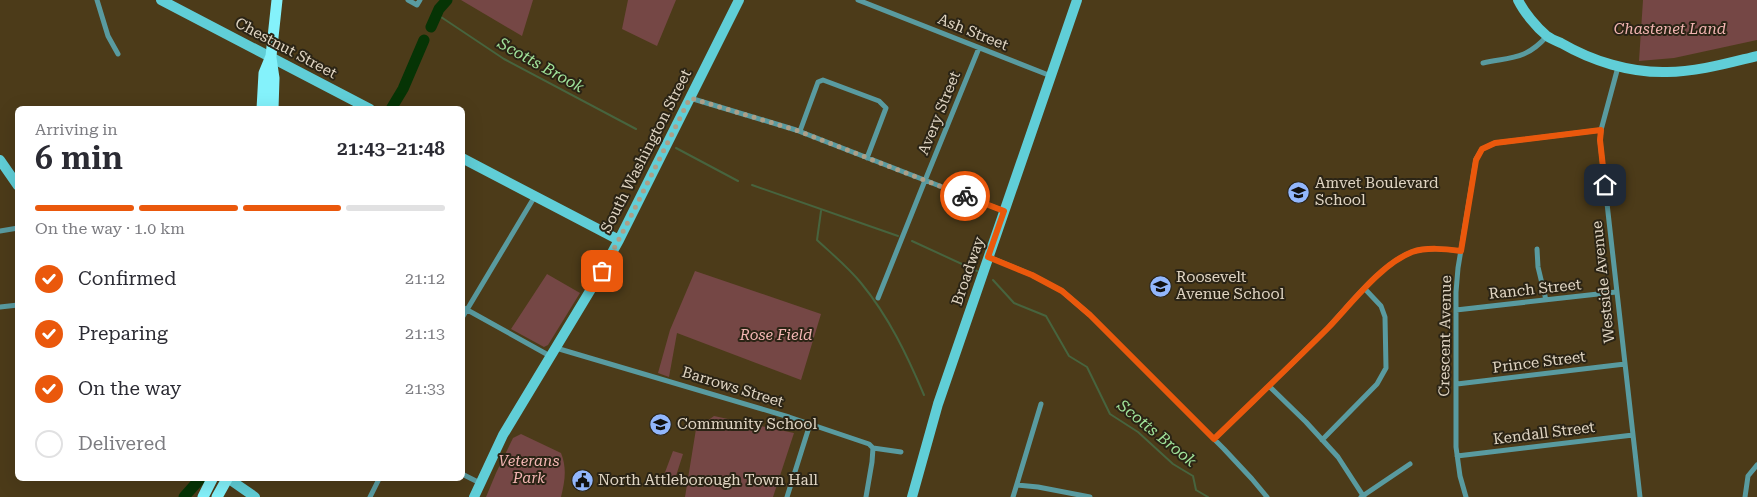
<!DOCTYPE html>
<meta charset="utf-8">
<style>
:root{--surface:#fff;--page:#f7f7f7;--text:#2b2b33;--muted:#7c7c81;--line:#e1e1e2;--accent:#ea580c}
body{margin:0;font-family:"Roboto Serif",serif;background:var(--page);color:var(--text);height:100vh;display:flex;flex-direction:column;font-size:19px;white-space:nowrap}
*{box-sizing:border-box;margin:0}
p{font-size:16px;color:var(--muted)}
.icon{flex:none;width:28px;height:28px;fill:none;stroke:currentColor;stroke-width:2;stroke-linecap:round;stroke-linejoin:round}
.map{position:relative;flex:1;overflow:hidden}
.panel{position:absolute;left:15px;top:106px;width:450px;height:375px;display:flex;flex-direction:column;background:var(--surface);border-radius:8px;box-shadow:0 5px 20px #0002}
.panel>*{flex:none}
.pin{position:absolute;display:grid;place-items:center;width:42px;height:42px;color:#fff;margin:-21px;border-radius:10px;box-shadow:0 2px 8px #0006}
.courier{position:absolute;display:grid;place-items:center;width:50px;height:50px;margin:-25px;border:4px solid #ea580c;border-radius:50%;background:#fff;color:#222;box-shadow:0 1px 6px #0007}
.head em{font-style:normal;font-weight:600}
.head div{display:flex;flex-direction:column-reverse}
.head{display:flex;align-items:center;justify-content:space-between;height:85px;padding:0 20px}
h1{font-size:32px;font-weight:600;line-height:38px}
.bar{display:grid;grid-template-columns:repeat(4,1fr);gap:8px 5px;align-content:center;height:60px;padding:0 20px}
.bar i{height:6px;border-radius:4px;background:var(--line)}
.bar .on{background:var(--accent)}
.bar p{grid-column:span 4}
ol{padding:0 20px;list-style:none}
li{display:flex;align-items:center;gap:15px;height:55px}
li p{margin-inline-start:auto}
li .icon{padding:5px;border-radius:50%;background:var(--accent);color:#fff;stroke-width:4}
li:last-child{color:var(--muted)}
li i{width:28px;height:28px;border:2px solid var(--line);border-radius:50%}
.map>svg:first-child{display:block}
</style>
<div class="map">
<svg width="1757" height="497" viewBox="0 0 1757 497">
<rect width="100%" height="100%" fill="#4c3b19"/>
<!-- green -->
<path fill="#754745" d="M461,0H533L522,36Z
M628,0H676L657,46L622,29Z
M1643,0H1757V40L1674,58L1639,61Z
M695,271L821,314L801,380L677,333L669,377L658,373L670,330Z
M547,274L580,293L548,345L544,347L511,329Z
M714,416L794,433L773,497H685L696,429Z
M521,434L561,453C567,468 565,481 561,497H486L496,473L513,438Z
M673,451L683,454L675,479L664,475Z"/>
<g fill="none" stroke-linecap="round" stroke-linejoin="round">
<!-- stream -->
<path stroke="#47643e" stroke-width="2" d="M438,15L504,59L636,129
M676,148L738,181
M752,185L898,236
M821,211L817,240C832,254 848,267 861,283C889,317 907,355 924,395
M912,241L977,271
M993,280L1014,303L1046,316L1069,356L1087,367L1110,414L1138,432L1173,464L1193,476L1196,490L1208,497"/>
<!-- river -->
<path stroke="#063405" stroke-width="11" d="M431,27L439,9L447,0
M391,109L403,89L424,40
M184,497L200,479"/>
<!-- street -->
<path stroke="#599ba0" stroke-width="5" d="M97,0L108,36L118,54
M408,0L417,5L420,0
M858,0L1051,76
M1483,63C1511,57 1526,60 1547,36
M1618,67L1601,130L1600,141L1640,497
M690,98L796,130L1004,211
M800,131L818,82L823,80L879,101L886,108L867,158
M0,231L18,228
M1537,249L1538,267L1546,300
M989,257L1032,275L1062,291L1090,315L1224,449L1252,479L1267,497
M878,298L926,178L979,48
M0,307L18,305
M462,307L550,356
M1456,310L1616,292
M462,318L535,196
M556,348L789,417L869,444L873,448L901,452
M1457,384L1625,364
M1269,386L1306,422L1338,457L1364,497
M1214,439C1252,402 1290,366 1328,328C1350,304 1381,264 1412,252C1427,247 1445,249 1461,251
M1322,440L1377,384L1386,368L1385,317L1381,306L1365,289
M1457,456L1633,435
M462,474L480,483
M1017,485L1038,487L1090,497
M370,497L379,479
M787,497L810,424
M866,497L872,462L873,448
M1013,497L1041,404
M1361,497L1410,464
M1466,497L1460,476L1456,447V292L1458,268L1476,159L1482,149L1495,143L1601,130
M1745,497L1748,476L1757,465"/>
<!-- secondary -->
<path stroke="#60ced7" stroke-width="10" d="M161,0L370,109
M1518,0C1524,12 1536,27 1547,36C1551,39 1556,41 1561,43C1592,61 1630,73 1667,72C1697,72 1728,63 1757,56
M462,158L619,240
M0,160L18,186
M229,479L255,497
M474,497L503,435L602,271L619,240L739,0
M912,497L938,404L1077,0"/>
<!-- primary -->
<path stroke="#84f2fb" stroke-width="11" d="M271,58L274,78L273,109
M262,109L264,73L271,56L277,0
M203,497L212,479
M217,497L227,479"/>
</g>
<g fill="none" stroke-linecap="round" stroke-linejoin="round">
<!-- done -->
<path stroke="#ac9f88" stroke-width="5" stroke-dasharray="0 9" d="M602,271L626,226L690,98L796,130L965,196"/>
<!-- route -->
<path stroke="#ea580c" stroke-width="6" d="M965,196L1004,211L988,257L1032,275L1062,291L1090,315L1214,439C1252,402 1290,366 1328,328C1351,304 1381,264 1412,252C1427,247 1445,249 1461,251L1476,160L1482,149L1495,143L1601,130L1600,140L1605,185"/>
</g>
<!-- icons -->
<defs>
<symbol id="school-disc" viewBox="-11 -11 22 22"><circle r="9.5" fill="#92b7fd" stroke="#2b2415"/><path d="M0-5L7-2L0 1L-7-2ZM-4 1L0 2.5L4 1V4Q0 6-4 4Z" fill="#111"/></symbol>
<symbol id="civic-disc" viewBox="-11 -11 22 22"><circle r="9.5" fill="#92b7fd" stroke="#2b2415"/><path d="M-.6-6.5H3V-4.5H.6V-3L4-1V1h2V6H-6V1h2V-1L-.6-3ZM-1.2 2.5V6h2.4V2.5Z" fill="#111"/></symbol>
</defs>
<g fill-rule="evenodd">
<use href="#school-disc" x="1286" y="180" width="25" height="25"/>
<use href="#school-disc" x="1148" y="274" width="25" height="25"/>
<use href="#school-disc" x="648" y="412" width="25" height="25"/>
<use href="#civic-disc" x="570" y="468" width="25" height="25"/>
</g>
<g text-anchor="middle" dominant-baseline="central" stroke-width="4" stroke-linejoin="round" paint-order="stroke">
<!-- park labels -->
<g font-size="15" font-style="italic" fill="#f2b5b2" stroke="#2b2415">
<text x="1670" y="29">Chastenet Land</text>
<text x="776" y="335">Rose Field</text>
<text x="529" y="461">Veterans<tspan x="529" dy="17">Park</tspan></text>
</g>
<!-- street labels -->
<g font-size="15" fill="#e0d5c3" stroke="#2b2415">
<text transform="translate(973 32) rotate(22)">Ash Street</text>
<text transform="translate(286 48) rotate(28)">Chestnut Street</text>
<text transform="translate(939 113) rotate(-68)">Avery Street</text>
<text transform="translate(646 151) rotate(-63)">South Washington Street</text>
<text transform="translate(968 271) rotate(-71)">Broadway</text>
<text transform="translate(1603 282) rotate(-96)">Westside Avenue</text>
<text transform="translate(1535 289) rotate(-6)">Ranch Street</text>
<text transform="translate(1445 336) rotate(-89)">Crescent Avenue</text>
<text transform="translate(1539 362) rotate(-7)">Prince Street</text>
<text transform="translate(733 387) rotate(17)">Barrows Street</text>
<text transform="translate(1544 433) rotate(-7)">Kendall Street</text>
</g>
<!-- poi labels -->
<g font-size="15" fill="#e0d5c3" stroke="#2b2415" text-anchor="start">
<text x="1315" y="183">Amvet Boulevard<tspan x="1315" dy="17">School</tspan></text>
<text x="1176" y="277">Roosevelt<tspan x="1176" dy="17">Avenue School</tspan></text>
<text x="677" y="424">Community School</text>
<text x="598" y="480">North Attleborough Town Hall</text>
</g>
<!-- water labels -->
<g font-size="16" font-style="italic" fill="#a0e39a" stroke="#2b2415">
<text transform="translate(541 65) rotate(29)">Scotts Brook</text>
<text transform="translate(1157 433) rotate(39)">Scotts Brook</text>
</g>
</g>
</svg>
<div class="pin" style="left:602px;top:271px;background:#ea580c"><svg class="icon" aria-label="bag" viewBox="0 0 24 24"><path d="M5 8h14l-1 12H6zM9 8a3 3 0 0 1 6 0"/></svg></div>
<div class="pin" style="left:1605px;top:185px;background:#1f2937"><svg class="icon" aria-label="home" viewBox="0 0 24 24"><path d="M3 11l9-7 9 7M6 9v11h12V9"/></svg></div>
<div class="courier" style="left:965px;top:196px"><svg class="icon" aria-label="bike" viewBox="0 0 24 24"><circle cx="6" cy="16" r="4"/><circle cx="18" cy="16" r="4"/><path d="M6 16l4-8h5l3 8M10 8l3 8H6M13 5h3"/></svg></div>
<section class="panel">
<div class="head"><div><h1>6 min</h1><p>Arriving in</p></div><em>21:43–21:48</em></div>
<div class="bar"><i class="on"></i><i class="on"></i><i class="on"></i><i></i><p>On the way · 1.0 km</p></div>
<ol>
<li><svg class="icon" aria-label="check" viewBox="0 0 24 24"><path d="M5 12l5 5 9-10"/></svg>Confirmed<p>21:12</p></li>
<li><svg class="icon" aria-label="check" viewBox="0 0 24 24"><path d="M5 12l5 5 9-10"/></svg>Preparing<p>21:13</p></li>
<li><svg class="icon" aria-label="check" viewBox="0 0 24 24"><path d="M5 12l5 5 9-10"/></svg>On the way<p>21:33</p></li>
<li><i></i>Delivered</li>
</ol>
</section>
</div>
